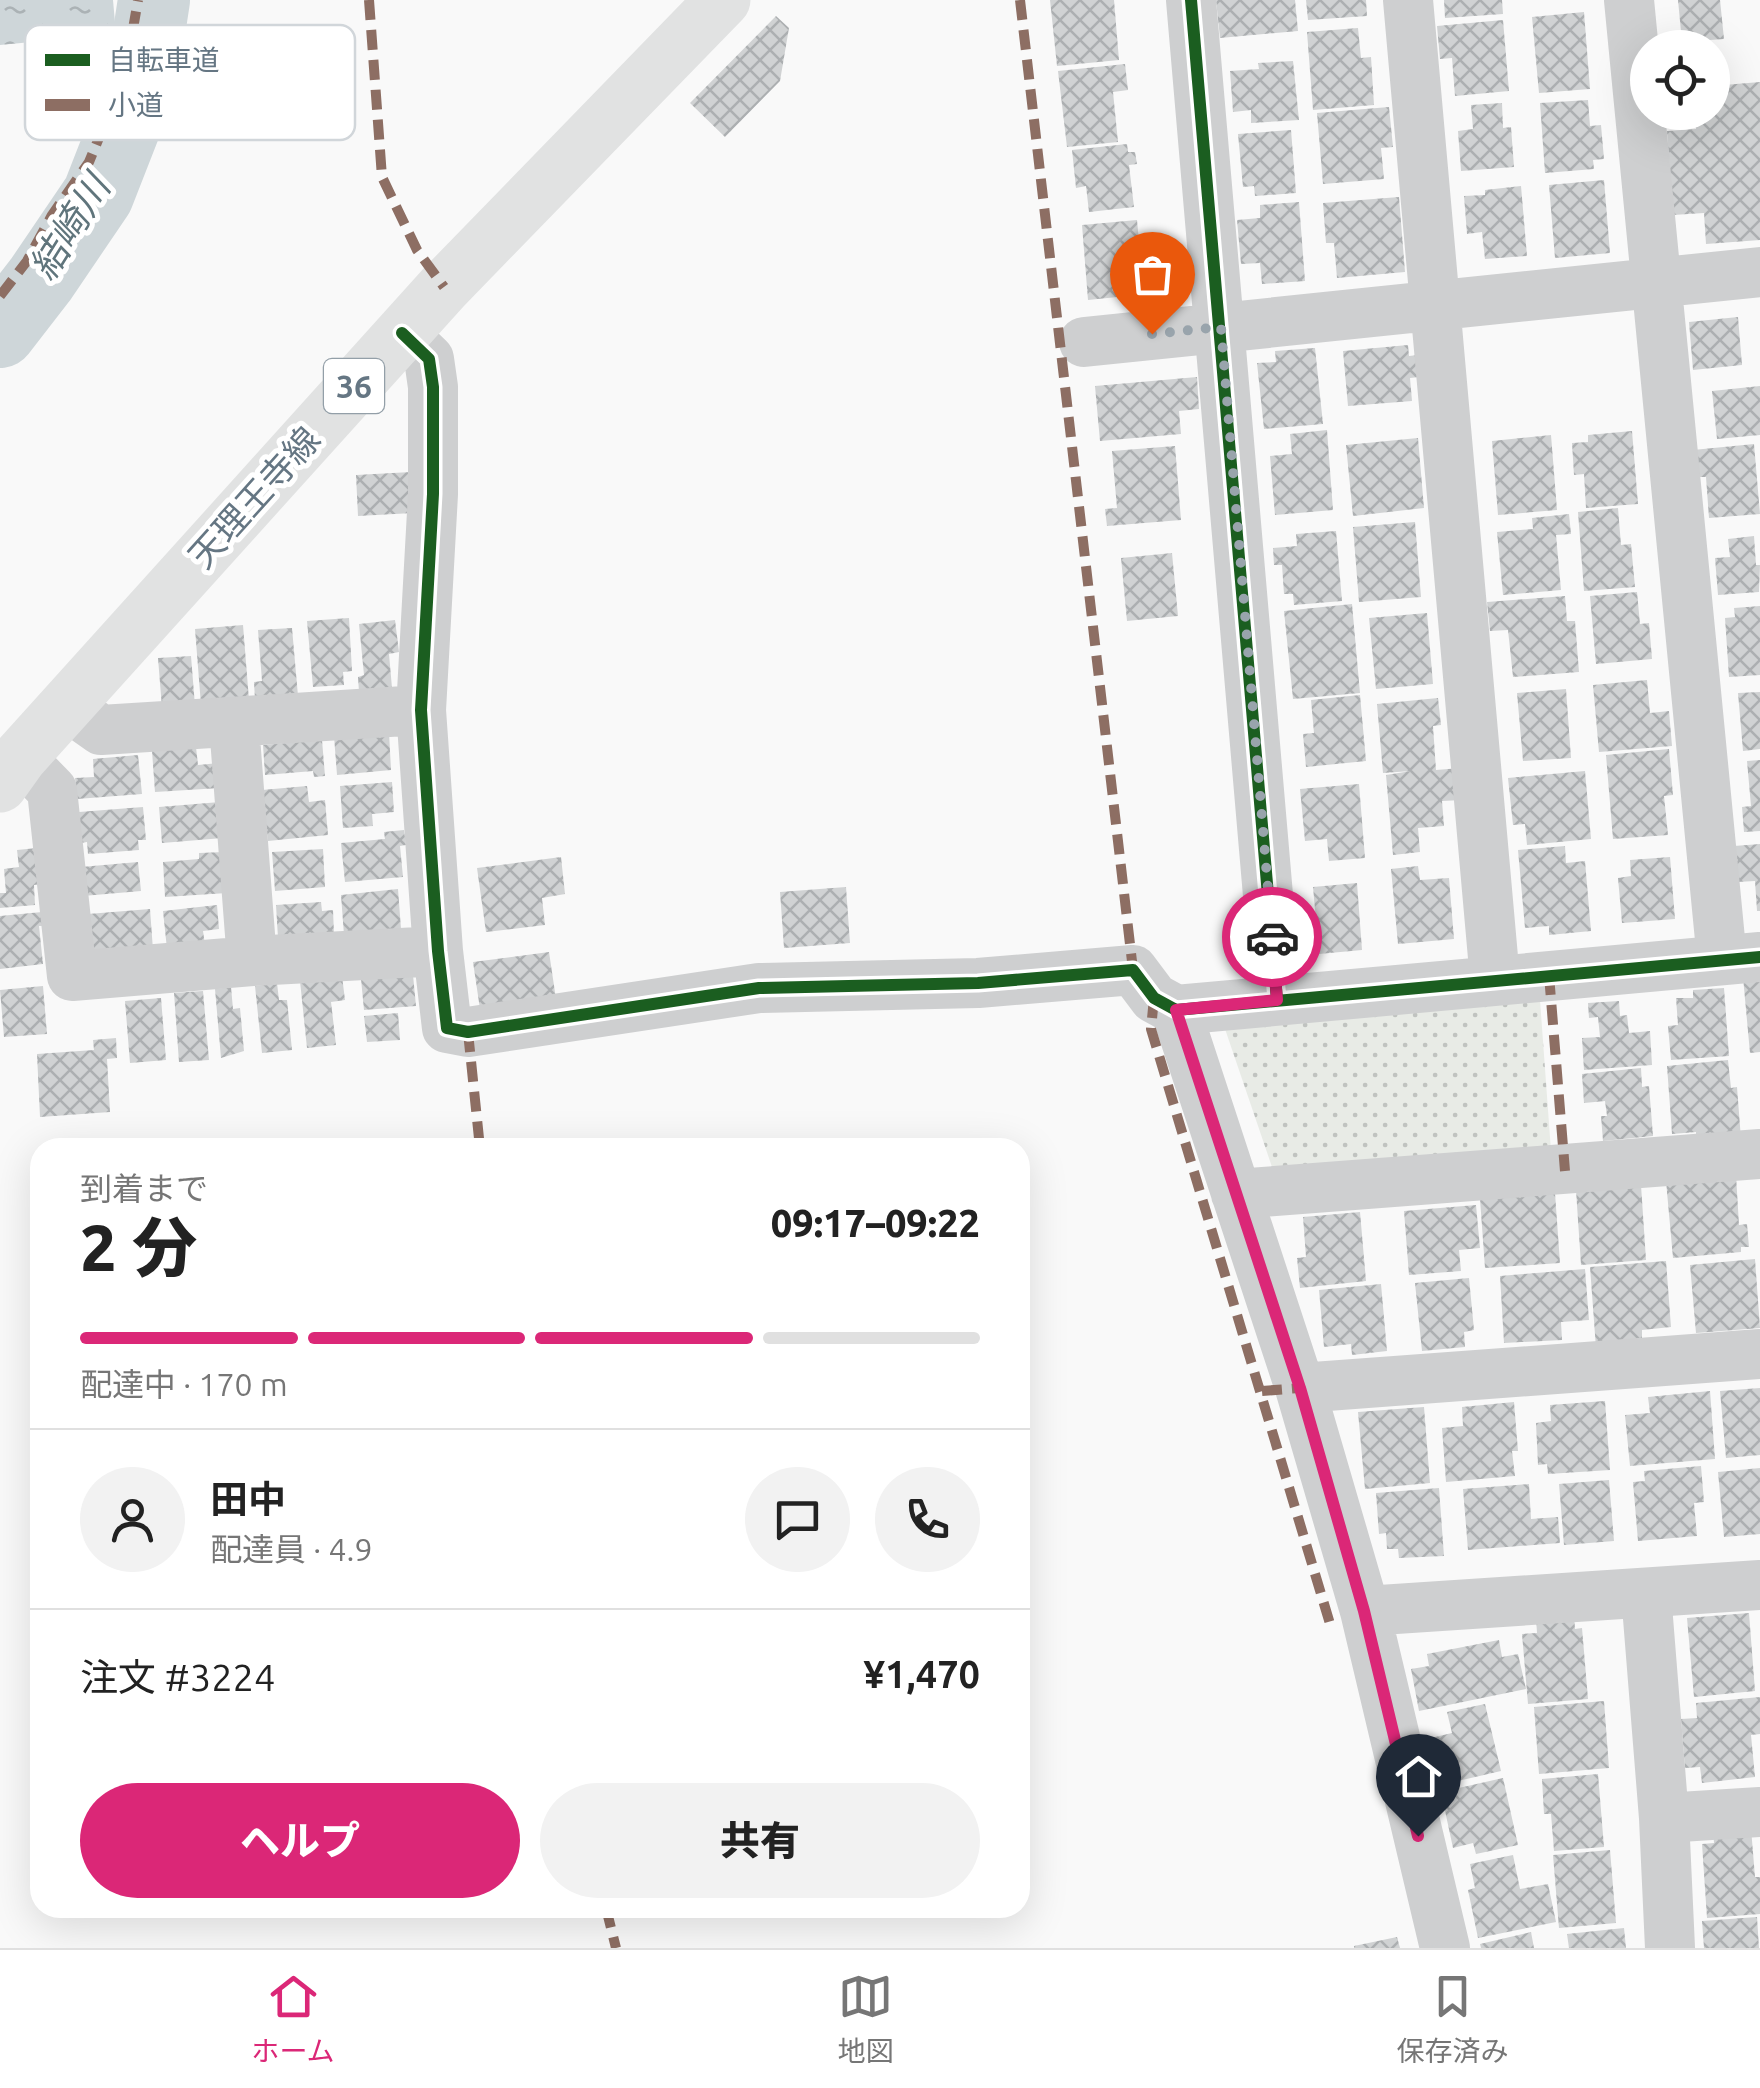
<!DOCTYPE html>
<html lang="ja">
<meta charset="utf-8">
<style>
:root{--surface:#fff;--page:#f2f2f2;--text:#222;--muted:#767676;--line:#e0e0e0;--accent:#db2777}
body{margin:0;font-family:Ubuntu,"Noto Sans JP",sans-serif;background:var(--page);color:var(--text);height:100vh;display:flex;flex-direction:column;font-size:38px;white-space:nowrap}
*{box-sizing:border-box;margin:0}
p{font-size:32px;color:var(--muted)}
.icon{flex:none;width:55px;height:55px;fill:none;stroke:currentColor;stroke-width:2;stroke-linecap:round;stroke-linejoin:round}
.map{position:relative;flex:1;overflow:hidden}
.sheet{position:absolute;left:30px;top:1138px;width:1000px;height:780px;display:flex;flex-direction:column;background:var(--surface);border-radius:30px;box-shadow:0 10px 40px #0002}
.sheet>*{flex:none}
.buttons{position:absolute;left:1630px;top:30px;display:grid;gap:20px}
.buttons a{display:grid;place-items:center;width:100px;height:100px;border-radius:50%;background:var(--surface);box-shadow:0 10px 40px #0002;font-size:50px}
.pin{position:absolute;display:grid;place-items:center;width:85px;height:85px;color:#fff;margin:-102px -42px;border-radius:50% 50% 50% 0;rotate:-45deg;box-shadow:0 0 10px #0007}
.pin .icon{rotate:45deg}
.courier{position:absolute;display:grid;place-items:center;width:100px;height:100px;margin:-50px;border:8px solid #db2777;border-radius:50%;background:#fff;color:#222;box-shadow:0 2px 12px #0007}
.overview em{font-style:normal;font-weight:800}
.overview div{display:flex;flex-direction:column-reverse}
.overview{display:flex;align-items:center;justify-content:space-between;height:170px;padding:0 50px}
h1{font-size:65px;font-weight:800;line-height:75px}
.bar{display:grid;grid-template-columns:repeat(4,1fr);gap:15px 10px;align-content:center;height:120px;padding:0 50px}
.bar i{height:12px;border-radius:8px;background:var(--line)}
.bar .active{background:var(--accent)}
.bar p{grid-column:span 4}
.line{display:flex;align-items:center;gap:25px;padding:0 50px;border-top:2px solid var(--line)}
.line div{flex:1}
.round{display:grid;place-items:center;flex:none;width:105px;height:105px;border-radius:52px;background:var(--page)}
.cta{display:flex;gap:20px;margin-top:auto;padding:20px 50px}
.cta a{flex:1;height:115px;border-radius:60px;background:var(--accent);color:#fff;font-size:40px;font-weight:800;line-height:115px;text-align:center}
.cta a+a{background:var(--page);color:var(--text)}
.tab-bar{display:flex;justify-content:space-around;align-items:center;height:140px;border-top:2px solid var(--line);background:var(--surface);font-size:28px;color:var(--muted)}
.tab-bar a{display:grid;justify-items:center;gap:5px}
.tab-bar .active{color:var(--accent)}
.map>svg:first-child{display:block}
</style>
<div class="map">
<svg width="1760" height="1948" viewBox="0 0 1760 1948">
<defs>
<pattern id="grass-dots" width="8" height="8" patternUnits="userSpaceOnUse" patternTransform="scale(2.5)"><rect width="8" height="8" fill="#e8ebe6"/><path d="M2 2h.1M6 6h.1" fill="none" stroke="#c0c3c0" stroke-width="1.8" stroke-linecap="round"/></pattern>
<pattern id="water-ripples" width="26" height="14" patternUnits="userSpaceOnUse" patternTransform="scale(2.5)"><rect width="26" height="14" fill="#ced6d9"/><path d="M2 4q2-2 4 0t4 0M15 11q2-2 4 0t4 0" fill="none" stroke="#abb2b5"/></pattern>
<pattern id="building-cross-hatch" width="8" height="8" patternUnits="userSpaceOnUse" patternTransform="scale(2.5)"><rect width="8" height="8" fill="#d0d2d3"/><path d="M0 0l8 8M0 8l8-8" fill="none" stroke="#acafb1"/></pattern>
</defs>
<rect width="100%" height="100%" fill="#f9f9f9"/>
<!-- grass -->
<path fill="url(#grass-dots)" d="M1540,1000L1551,1151L1273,1170L1224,1026Z"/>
<!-- water -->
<path fill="url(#water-ripples)" d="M0,0H113L116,34L0,45Z"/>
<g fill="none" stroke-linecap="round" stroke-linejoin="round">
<!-- river -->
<path stroke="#ced6d9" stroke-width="72" d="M0,332L41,279L98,195L141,85L154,0"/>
</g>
<!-- building -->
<path fill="url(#building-cross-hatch)" d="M1050,0H1114L1119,60L1057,66Z
M1216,0H1295L1298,31L1220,38Z
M1306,0H1366L1367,16L1308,20Z
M1444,0H1502L1503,14L1445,18Z
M1678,0H1720L1724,39L1682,42Z
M1584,12L1590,89L1539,93L1532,17Z
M776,16L789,28L780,81L725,137L690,103Z
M1503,20L1509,91L1455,96L1452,58L1440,59L1437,26Z
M1358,28L1361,58L1371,57L1374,105L1313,110L1307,32Z
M1293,61L1299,120L1251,123V110L1233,112L1230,71L1259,69L1258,63Z
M1125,64L1128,90L1113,92L1118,142L1067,147L1058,71Z
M1760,82V240L1706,244L1704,213L1673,215L1667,131L1696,129L1695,112H1712V86Z
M1588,100L1590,126L1601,125L1604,159L1593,160L1594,169L1545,173L1540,103Z
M1502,103L1503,128L1511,127L1514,167L1461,171L1458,131L1473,129L1471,105Z
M1389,107L1393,147L1381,148L1384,179L1323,184L1317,113Z
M1291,130L1296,193L1255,196L1254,186L1243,187L1238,134Z
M1127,144L1128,152H1135L1137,164L1129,165L1134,207L1089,212L1086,186L1076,188L1072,150Z
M1604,180L1610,253L1555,258L1549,185Z
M1521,186L1527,256L1485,259L1482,232L1467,234L1464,196L1485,195V190Z
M1399,197L1405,272L1337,278L1334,243H1326L1323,203Z
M1299,202L1305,281L1262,284L1260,263L1241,264L1237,220L1260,218V205Z
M1137,220L1140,252L1157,251L1160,279L1146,280L1147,294L1088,300L1082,225Z
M1738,317L1742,365L1693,370L1689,322Z
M1408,345L1409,356L1418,355L1420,377L1410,378L1412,401L1348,406L1343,351Z
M1315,348L1323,424L1264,429L1257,363L1276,362L1275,351Z
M1197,377L1199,409L1179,411L1181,434L1100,441L1095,386Z
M1760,386V435L1717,439L1712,391Z
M1327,430L1333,510L1275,515L1270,456L1292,454L1290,434Z
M1632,431L1638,504L1586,508L1584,474L1574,475L1572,443L1588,442V435Z
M1551,435L1557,510L1498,515L1492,441Z
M1418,438L1424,508L1353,516L1346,445Z
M1754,444L1760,514L1709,518L1706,477H1695L1693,450Z
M1175,446L1181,520L1107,526L1105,509L1117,508L1112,451Z
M411,472L413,513L358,516L356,475Z
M1618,508L1621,545L1631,544L1635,587L1584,591L1578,512Z
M1569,514L1571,534L1556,535L1561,590L1503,595L1497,532L1533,529L1532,518Z
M1415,522L1421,597L1359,602L1353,527Z
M1336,531L1342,601L1294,605L1293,594H1284L1282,565H1274L1273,548L1297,546L1296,534Z
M1754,536L1756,565H1760L1759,592L1718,595L1715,558L1730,557L1728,539Z
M1172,553L1178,616L1127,621L1121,558Z
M1637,592L1640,624L1649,623L1652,659L1596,664L1590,596Z
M1565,596L1567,621H1575L1579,672L1513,677L1508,630L1490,631L1487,602Z
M1352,604L1360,693L1293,699L1284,611Z
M1760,606V675L1729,677L1725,618L1735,617L1734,608Z
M1427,613L1433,684L1376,689L1369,618Z
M349,618L352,671L343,672L344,685L313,687L307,621Z
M395,620L399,652L389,654L392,688L359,692L358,677L364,675L359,624Z
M243,625L249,700L201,705L195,629Z
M292,628L298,696L255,700L254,682L262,681L258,630Z
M191,656L195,706L162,708L158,658Z
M1647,680L1650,713L1669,711L1672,746L1599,752L1593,685Z
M1566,689L1571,758L1523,761L1517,693Z
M1760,692V749L1743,751L1738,693Z
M1360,695L1366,761L1306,767L1303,734L1314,733L1311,700Z
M1438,698L1441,725L1433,726L1436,770L1461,768L1463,800L1442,801L1444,826L1418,828L1420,852L1393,855L1386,775L1411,771L1383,773L1377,704Z
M389,732L391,770L337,775L334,736Z
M322,740L325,776L314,777L313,771L265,775L263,745Z
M196,747L198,765L219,763L220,788L155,792L152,751Z
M1669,749L1673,795L1664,796L1668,835L1613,839L1606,755Z
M138,755L142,794L77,799L75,778L94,777L93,759Z
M1760,760V831L1744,832L1742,807L1751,806L1747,761Z
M1585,771L1591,839L1527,845L1525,824L1513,825L1508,778Z
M392,782L394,812L372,814L373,826L343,828L340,786Z
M1359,784L1365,858L1329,861L1327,839L1305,841L1300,789Z
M307,786L309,802L325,800L328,835L268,841L262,790Z
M220,802L223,838L162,843L159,807Z
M143,807L146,840H138L139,850L88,854L87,842L81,843L79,812Z
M404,830L406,845L400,846L403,877L345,882L341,843L385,839L384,832Z
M1760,844V911H1757L1755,881L1737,882L1734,846Z
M1565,846L1566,863L1585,861L1591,931L1549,935V926L1525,928L1518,850Z
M37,848L41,884L34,885L35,905L0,908V893H6L4,869L19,867L17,850Z
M323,849L325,887L275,891L272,852Z
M224,852L227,893L165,897L163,862L199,859V853Z
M561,857L565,894L542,898L545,925L486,932L477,868Z
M1670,857L1675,919L1622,923L1618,878L1631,876L1630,860Z
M138,862L141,891L83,896L81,867Z
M1418,866L1420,880L1449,878L1454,939L1398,944L1391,869Z
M1357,883L1362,950L1319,954L1313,887Z
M846,887L850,943L784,948L780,892Z
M398,889L401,929L344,935L341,895Z
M321,902L322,911L333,910L334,934L278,938L276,905Z
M217,905L219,929L203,931L205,945L167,949L163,911Z
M150,909L153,950L91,954L88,914Z
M42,912L43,926H39L43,964L0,969V916Z
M549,952L556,999L480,1009L473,962Z
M413,975L416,1006L364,1010L361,979Z
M342,976L345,1000L331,1002L336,1045L307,1048L300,981Z
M1760,976V1052L1750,1053L1743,977Z
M277,983L279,1000H287L292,1050L262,1053L255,986Z
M43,986L47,1034L4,1037L0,990Z
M231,987L233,1009L240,1008L244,1051L221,1058L215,989Z
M1724,988L1729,1056L1671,1060L1668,1026L1678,1025L1676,998H1693V990Z
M203,991L209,1060L179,1062L174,993Z
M161,998L166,1060L130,1063L125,1001Z
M1619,1001L1620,1016L1627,1015L1629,1033L1650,1031L1652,1065L1584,1070L1582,1038L1600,1037L1598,1017L1589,1018L1588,1003Z
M398,1013L400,1040L367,1042L364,1016Z
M116,1038L117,1058L107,1059L110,1112L40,1117L37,1054L94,1050L93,1040Z
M1728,1060L1731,1088L1737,1087L1741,1139L1696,1143V1132L1672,1134L1667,1066Z
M1641,1068L1642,1087L1649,1086L1653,1136L1603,1141L1601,1116H1607L1605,1101L1584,1103L1582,1074Z
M1736,1175L1739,1225L1747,1224L1749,1247H1741V1252L1673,1258L1666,1181Z
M1641,1185L1646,1260L1581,1265L1576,1190Z
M1555,1193L1560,1263L1485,1268L1480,1199Z
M1476,1205L1480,1248L1459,1250L1461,1271L1409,1275L1404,1211Z
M1360,1212L1366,1281L1300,1288L1297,1258L1306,1257L1303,1217Z
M1755,1259L1760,1328L1696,1333L1690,1265Z
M1666,1261L1671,1327L1642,1330V1344L1596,1348L1590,1267Z
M1585,1269L1589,1320L1561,1322L1562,1340L1504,1343L1500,1276Z
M1469,1278L1474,1330L1464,1332L1465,1347L1422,1351L1415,1283Z
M1381,1284L1387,1351L1352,1355L1351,1344L1324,1347L1319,1290Z
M1760,1388V1455L1726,1458L1720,1391Z
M1710,1391L1715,1459L1630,1466L1625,1415L1650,1413L1648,1397Z
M1605,1401L1610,1470L1548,1474L1547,1464L1538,1465L1536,1423L1551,1421L1550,1405Z
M1514,1402L1518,1451H1512L1515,1476L1446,1482L1442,1428L1463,1426L1462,1407Z
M1424,1407L1430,1483L1365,1489L1358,1412Z
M1701,1466L1704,1502L1694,1503L1697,1536L1638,1541L1633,1482L1645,1481L1644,1471Z
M1760,1468V1534L1724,1537L1718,1472Z
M1609,1480L1614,1541L1564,1545L1559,1484Z
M1529,1484L1531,1519L1558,1517L1560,1543L1468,1550L1463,1489Z
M1439,1488L1444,1556L1399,1558L1398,1549H1387L1386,1533L1379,1534L1376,1493Z
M1749,1613L1755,1691L1694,1697L1687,1618Z
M1574,1614L1575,1629L1582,1628L1588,1699L1528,1704L1522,1634L1537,1633L1536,1618Z
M1499,1640L1502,1657L1518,1654L1526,1689L1419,1711L1411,1669L1429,1666L1427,1654Z
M1760,1697V1734L1751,1735L1755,1777L1702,1783L1700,1767L1685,1768L1681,1719L1697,1718L1696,1703Z
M1604,1701L1609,1768L1539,1774L1534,1707Z
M1485,1704L1501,1771L1445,1784L1435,1737L1452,1733L1447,1712Z
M1598,1774L1604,1847L1554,1851L1551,1814H1544L1542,1779Z
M1503,1778L1518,1845L1476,1854L1473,1843L1453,1848L1441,1792Z
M1751,1828L1755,1877H1760V1914L1707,1918L1702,1844L1714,1843L1713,1830Z
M1610,1850L1616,1923L1559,1928L1553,1855Z
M1513,1855L1520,1889L1548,1884L1556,1922L1478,1938L1468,1890L1475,1888L1470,1864Z
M1757,1917L1759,1948H1704L1702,1921Z
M1624,1928L1626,1948H1569L1567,1934Z
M1531,1932L1534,1948H1481L1480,1944Z
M1397,1937L1400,1948H1354V1946Z"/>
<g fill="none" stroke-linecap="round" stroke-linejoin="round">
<!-- minor -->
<path stroke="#cecfd0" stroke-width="50" d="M1191,0L1277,1000
M1408,0L1495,980
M1629,0L1722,960
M402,333L429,359L433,387V494L421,710L438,951L447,1028L468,1032L759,988L978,983L1133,970L1154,998L1176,1010L1760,957
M1084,342L1760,272
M67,706L101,730L421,710
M234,724L252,961
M20,757L52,790L72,976L252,961L438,951
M1176,1010L1300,1388L1365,1611L1445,1948
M1236,1194L1760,1154
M1300,1388L1760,1354
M1646,1593L1664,1818L1670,1948
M1365,1611L1760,1585
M1664,1818L1760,1812"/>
<!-- major -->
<path stroke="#e1e2e2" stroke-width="55" d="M0,785L20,757L444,287L723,0"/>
<!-- quiet -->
<path stroke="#8d6e63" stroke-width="10" stroke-dasharray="20 10" stroke-linecap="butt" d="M369,0L382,177L417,250L444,287
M1020,0L1133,970
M0,296L27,261L52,215L89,162L125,75L138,0
M1549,975L1565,1171
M1154,998L1151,1029L1331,1627
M468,1032L480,1148
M1262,1391L1300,1388
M606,1908L616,1948"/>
<defs>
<path id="cycleway" d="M1191,0L1277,1000
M402,333L429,359L433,387V494L421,710L438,951L447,1028L468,1032L759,988L978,983L1133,970L1154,998L1176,1010L1760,957"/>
</defs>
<!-- cycleway casing -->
<use href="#cycleway" stroke="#fff" stroke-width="19"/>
<!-- cycleway -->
<use href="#cycleway" stroke="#1b5e20" stroke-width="12"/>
</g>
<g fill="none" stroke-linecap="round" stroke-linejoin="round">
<!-- done -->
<path stroke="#99a4ac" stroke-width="10" stroke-dasharray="0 18" d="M1152,334L1221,327L1272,937"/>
<!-- route -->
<path stroke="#db2777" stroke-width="12" d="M1272,937L1277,1000L1176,1010L1300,1388L1364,1611L1418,1836"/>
</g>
<g text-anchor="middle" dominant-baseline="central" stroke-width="10" stroke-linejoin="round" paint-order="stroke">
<!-- shield labels -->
<rect fill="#fff" stroke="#939fa8" stroke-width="2.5" x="324" y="359" width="60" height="54" rx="8"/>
<g font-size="32" font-weight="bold" fill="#657683">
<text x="354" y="386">36</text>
</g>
<!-- street labels -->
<g font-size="35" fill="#657683" stroke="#fff">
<text transform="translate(254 497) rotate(-48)">天理王寺線</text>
</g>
<!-- water labels -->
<g font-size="38" font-style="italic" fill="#60757c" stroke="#fff">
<text transform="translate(69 227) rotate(-58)">結崎川</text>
</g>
</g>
<!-- legend -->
<rect x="25" y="25" width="330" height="115" rx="15" fill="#fff" stroke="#d1d6da" stroke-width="2.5"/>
<rect x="45" y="54" width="45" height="12" fill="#1b5e20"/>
<rect x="45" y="99" width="45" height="12" fill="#8d6e63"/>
<g font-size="28" fill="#657683">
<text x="108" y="70">自転車道</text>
<text x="108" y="115">小道</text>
</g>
</svg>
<div class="buttons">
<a><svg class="icon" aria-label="locate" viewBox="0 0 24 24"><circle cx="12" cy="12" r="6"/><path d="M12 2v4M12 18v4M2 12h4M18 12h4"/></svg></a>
</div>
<div class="pin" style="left:1152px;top:334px;background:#ea580c"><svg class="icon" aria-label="bag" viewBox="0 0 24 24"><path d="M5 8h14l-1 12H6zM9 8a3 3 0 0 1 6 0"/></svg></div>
<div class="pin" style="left:1418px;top:1836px;background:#1f2937"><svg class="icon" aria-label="home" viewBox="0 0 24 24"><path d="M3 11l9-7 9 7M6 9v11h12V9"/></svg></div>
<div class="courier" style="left:1272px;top:937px"><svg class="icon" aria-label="car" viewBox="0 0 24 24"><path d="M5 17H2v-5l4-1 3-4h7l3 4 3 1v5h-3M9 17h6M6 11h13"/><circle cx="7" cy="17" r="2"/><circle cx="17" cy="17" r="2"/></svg></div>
<section class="sheet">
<div class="overview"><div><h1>2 分</h1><p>到着まで</p></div><em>09:17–09:22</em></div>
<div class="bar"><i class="active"></i><i class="active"></i><i class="active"></i><i></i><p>配達中 · 170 m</p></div>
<div class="line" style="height:180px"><a class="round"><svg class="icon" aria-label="person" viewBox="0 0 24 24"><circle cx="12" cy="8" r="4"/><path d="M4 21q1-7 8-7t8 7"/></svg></a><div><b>田中</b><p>配達員 · 4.9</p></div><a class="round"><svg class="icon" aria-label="chat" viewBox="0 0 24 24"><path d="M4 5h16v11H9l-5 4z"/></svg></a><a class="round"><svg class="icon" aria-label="phone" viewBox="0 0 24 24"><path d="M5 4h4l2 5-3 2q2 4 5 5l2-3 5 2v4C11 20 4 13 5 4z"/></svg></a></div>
<div class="line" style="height:130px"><div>注文 #3224</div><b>¥1,470</b></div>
<div class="cta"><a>ヘルプ</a><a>共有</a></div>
</section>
</div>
<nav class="tab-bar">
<a class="active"><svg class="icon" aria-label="home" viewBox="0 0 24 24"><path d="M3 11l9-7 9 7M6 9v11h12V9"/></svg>ホーム</a>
<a><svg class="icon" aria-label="map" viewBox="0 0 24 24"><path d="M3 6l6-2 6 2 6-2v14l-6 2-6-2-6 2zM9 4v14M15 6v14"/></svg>地図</a>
<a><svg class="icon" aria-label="saved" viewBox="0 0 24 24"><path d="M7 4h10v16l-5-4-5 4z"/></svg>保存済み</a>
</nav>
